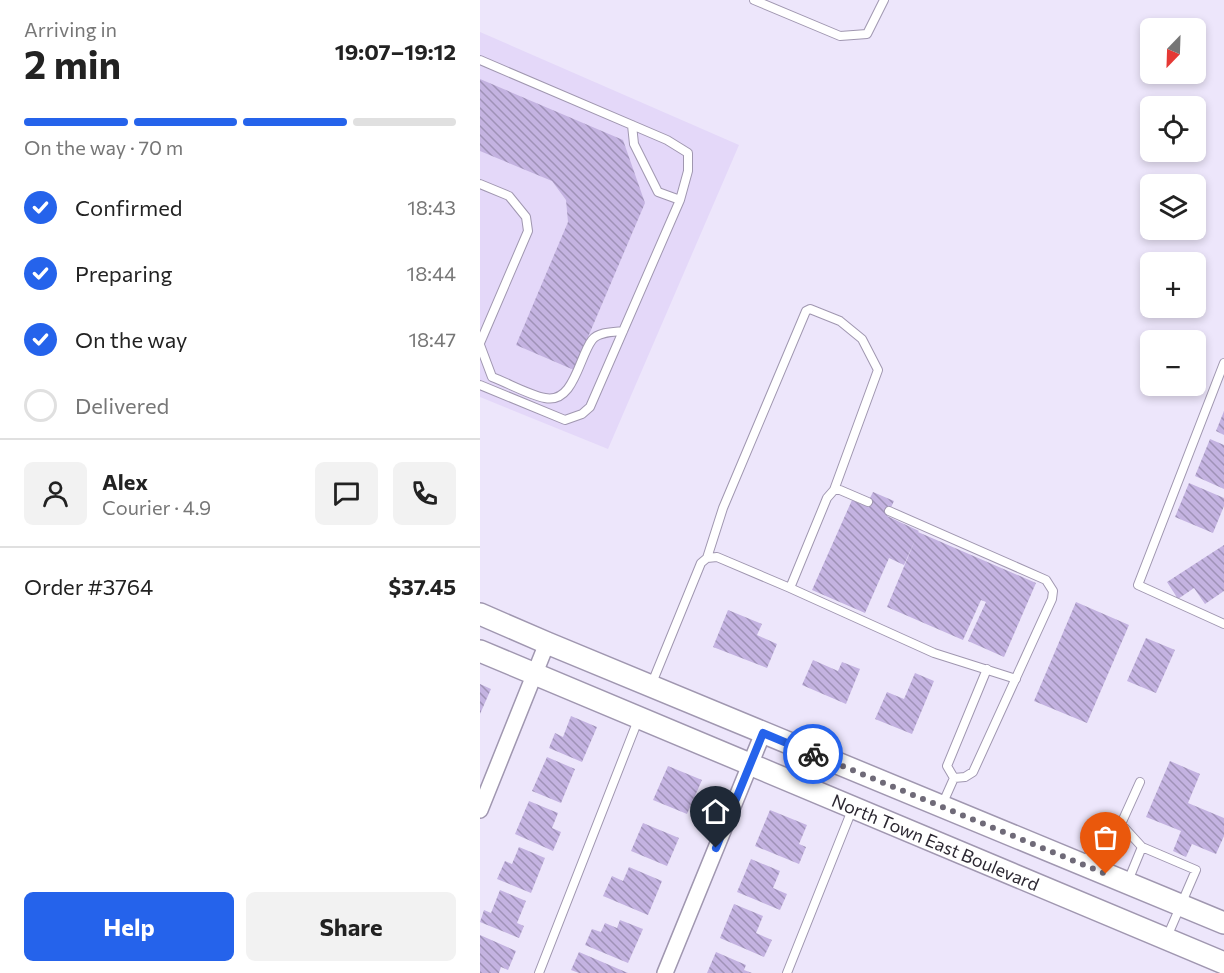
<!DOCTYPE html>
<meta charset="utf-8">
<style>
:root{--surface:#fff;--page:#f2f2f2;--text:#222;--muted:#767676;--line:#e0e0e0;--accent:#2563eb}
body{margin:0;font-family:Commissioner,sans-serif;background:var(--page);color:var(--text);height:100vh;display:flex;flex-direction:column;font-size:22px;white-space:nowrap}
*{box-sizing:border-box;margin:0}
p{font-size:20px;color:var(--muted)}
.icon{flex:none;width:33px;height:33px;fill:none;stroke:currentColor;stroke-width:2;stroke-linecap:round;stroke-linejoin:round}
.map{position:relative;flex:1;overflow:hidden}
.drawer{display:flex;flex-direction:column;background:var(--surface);width:480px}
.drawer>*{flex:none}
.needle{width:39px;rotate:203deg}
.buttons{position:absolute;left:660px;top:18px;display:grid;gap:12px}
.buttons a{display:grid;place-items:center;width:66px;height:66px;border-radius:9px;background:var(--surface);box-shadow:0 3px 9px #0003;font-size:30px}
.pin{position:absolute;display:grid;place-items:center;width:51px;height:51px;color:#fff;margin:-62px -26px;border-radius:50% 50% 50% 0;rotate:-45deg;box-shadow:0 0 6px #0007}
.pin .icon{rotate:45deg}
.courier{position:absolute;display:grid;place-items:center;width:60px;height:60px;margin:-30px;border:4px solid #2563eb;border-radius:50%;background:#fff;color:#222;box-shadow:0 2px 8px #0007}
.headline em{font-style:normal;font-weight:700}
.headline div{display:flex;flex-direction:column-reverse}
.headline{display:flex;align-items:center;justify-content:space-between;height:102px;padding:0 24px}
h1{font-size:39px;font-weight:700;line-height:45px}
.bar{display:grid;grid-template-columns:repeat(4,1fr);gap:9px 6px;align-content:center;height:72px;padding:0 24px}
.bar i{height:8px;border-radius:4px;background:var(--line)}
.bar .selected{background:var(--accent)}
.bar p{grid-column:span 4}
.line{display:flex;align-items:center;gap:15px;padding:0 24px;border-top:2px solid var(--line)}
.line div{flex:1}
.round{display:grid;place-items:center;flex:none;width:63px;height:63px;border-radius:9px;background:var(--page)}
ol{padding:0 24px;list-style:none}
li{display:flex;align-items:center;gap:18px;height:66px}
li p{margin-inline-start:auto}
li .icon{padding:6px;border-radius:50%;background:var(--accent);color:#fff;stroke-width:4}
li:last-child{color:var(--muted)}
li i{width:33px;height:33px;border:3px solid var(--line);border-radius:50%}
.cta{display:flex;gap:12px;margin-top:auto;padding:12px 24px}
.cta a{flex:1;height:69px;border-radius:9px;background:var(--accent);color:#fff;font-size:24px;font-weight:700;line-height:69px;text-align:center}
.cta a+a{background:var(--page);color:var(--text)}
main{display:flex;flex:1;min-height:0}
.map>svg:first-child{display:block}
</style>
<main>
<section class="drawer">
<div class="headline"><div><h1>2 min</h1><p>Arriving in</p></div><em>19:07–19:12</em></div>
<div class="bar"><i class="selected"></i><i class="selected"></i><i class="selected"></i><i></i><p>On the way · 70 m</p></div>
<ol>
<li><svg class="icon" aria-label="check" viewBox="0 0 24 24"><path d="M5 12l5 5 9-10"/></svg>Confirmed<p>18:43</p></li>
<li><svg class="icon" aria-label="check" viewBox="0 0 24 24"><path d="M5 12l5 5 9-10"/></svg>Preparing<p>18:44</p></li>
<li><svg class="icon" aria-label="check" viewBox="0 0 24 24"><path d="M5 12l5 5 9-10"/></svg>On the way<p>18:47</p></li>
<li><i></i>Delivered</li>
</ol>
<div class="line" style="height:108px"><a class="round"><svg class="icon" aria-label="person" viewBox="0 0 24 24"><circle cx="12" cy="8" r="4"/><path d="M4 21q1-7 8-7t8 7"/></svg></a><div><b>Alex</b><p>Courier · 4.9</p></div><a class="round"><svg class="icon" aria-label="chat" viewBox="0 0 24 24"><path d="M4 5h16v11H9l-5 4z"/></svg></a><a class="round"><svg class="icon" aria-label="phone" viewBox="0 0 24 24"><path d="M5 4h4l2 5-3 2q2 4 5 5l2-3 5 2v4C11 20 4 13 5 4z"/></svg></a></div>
<div class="line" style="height:78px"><div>Order #3764</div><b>$37.45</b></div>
<div class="cta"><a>Help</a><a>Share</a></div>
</section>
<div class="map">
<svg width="744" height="973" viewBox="0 0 744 973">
<defs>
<pattern id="building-back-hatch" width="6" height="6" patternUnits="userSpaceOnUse" patternTransform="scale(1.5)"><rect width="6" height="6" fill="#c4b3e1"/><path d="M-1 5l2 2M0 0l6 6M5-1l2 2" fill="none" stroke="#9f92b7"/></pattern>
</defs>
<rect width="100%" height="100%" fill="#ede6fb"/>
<!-- built -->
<path fill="#e4d8f9" d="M0,32L259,145L128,449L0,397Z"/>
<!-- building -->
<path fill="url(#building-back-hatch)" d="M0,79L143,140L165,203L94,370L36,345L88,222L86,200L72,181L0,151Z
M744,411V435L736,431Z
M730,439L744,445V489L715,476Z
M709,483L744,498V506L733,533L695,517Z
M393,492L414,501L407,516L439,531L438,532L556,583L524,657L488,641L506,602L501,600L483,640L407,607L436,538L424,565L409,558L385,613L332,590L372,500L386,506Z
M744,545V591L725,604L714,588L698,599L687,582Z
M596,602L649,625L607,723L554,701Z
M248,610L282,624L277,635L297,644L287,668L233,647Z
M666,638L695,650L676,693L647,681Z
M333,660L358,671L362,662L380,669L366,704L322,685Z
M435,673L454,681L432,734L395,719L407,692L424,699Z
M0,684L11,689L0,714Z
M91,716L117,727L102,762L69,748L75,733L83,737Z
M67,757L95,769L81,803L52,791Z
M690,761L720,774L708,803L744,818V836L736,854L712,844L706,857L693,851L701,831L666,817Z
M188,766L222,780L207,814L173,800Z
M49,801L78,813L72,828L81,832L73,851L35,834Z
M290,810L327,825L319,844L326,847L319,864L275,846Z
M163,823L199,838L187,866L151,851Z
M39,847L65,858L51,893L17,879L25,861L32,864Z
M271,859L300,871L293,888L307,894L300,910L257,892Z
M149,867L182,881L168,915L123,896L132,876L143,881Z
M20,890L46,901L37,923L44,926L39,938L0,922L4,910L11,913Z
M254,904L283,916L276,933L292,940L284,957L240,938Z
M140,920L163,929L148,963L105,945L112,929L121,932L125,923L137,928Z
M0,935L36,951L28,970L21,967L19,973H0Z
M99,952L148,973H99L91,970Z
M236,952L266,965L264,970L272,973H227Z"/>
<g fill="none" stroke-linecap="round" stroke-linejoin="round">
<defs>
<path id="lane" d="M274,0L360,36L387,34L404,0
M0,60L187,140L208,153V171L200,200L110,407L102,414L85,420L0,385
M152,125L154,144L178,192L200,200
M0,184L29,196L46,217L48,231L0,343
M0,345L12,377C28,383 49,395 65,398C94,404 99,357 112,340C118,332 133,332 143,331
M744,363L658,585L744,624
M409,511L566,580L573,591L572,599L493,772L485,777L474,778L462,805
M227,558L243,508L326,311L330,309L360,321L382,339L398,370L354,490
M310,588L454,653L536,679
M172,683L221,563L227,558L237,557L310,588L347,498L354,490H360L388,502
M474,778L467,766L507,669
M660,782L641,824L662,847L716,870L687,937
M605,865L614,845L641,824
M648,881L662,847
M59,973L158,720
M307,973L372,810"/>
<path id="street" d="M0,810L67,643
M185,973L283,733"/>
<g id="secondary">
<path d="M0,614L67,643L744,923"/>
<path id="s1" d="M0,651L744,963"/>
</g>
</defs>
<!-- lane casing -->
<use href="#lane" stroke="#a097b0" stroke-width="10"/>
<!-- street casing -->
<use href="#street" stroke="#a097b0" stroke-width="18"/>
<!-- secondary casing -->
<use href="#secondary" stroke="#a097b0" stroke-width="24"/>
<!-- lane -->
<use href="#lane" stroke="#fff" stroke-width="8"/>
<!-- street -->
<use href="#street" stroke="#fff" stroke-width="15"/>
<!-- secondary -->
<use href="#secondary" stroke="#fff" stroke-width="21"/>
</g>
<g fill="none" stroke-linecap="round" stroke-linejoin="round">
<!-- done -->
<path stroke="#6f6a78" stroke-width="6" stroke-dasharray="0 10.8" d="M333,754L626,874"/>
<!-- route -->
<path stroke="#2563eb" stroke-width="8" d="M236,848L283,733L333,754"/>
</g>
<g text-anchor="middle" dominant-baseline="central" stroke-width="4.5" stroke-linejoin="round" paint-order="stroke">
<!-- street labels -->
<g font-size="18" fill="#2b2731" stroke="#f8f6fc">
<text stroke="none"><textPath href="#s1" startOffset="494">North Town East Boulevard</textPath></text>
</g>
</g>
</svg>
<div class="buttons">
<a><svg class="needle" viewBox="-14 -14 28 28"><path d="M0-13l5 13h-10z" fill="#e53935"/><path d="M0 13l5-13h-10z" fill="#767676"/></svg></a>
<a><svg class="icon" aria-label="locate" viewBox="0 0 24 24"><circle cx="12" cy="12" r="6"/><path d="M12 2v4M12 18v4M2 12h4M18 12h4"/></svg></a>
<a><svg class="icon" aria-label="layers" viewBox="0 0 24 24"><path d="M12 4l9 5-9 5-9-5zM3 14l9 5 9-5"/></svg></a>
<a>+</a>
<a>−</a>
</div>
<div class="pin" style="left:626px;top:874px;background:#ea580c"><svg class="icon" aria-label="bag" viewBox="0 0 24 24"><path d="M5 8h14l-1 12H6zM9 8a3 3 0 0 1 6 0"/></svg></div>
<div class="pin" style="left:236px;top:848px;background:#1f2937"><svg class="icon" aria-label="home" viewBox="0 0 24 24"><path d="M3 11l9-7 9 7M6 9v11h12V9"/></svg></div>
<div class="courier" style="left:333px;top:754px"><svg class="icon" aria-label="bike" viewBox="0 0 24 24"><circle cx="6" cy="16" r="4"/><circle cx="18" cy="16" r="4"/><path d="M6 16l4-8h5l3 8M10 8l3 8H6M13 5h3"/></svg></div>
</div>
</main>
